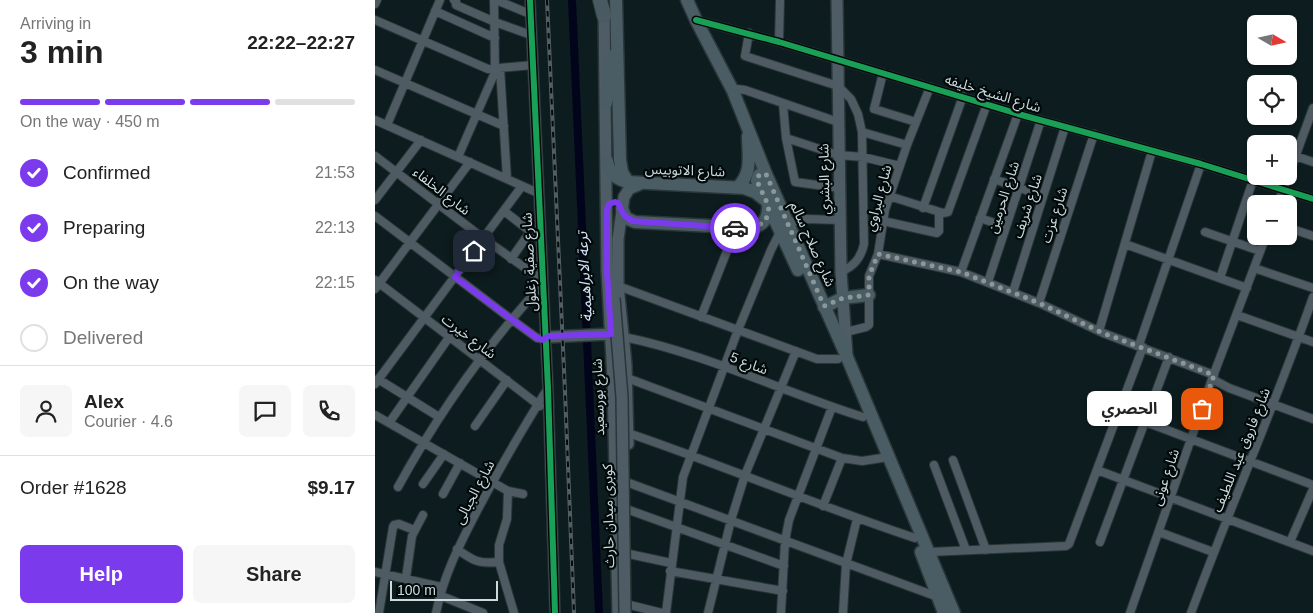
<!DOCTYPE html>
<meta charset="utf-8">
<style>
:root{--surface:#fff;--page:#f6f6f6;--text:#222;--muted:#767676;--line:#e0e0e0;--accent:#7c3aed}
body{margin:0;font-family:Arial,"Noto Sans Arabic",sans-serif;background:var(--page);color:var(--text);height:100vh;display:flex;flex-direction:column;font-size:19px;white-space:nowrap}
*{box-sizing:border-box;margin:0}
p{font-size:16px;color:var(--muted)}
.icon{flex:none;width:28px;height:28px;fill:none;stroke:currentColor;stroke-width:2;stroke-linecap:round;stroke-linejoin:round}
.map{position:relative;flex:1;overflow:hidden}
.details{display:flex;flex-direction:column;background:var(--surface);width:375px}
.details>*{flex:none}
.needle{width:32px;rotate:99deg}
.buttons{position:absolute;left:872px;top:15px;display:grid;gap:10px}
.buttons a{display:grid;place-items:center;width:50px;height:50px;border-radius:8px;background:var(--surface);box-shadow:0 1px 4px #0004;font-size:25px}
.scale{position:absolute;left:15px;bottom:12px;width:108px;box-sizing:border-box;padding-left:5px;border:2px solid #cddbdd;border-top:0;font-size:14px;line-height:18px;white-space:nowrap;color:#cddbdd;-webkit-text-stroke:4px #02090a;paint-order:stroke}
.pin{position:absolute;display:grid;place-items:center;width:42px;height:42px;color:#fff;margin:-21px;border-radius:10px;box-shadow:0 2px 8px #0006}
.courier{position:absolute;display:grid;place-items:center;width:50px;height:50px;margin:-25px;border:4px solid #7c3aed;border-radius:50%;background:#fff;color:#222;box-shadow:0 1px 6px #0007}
.bubble{position:absolute;height:35px;border-radius:8px;background:var(--surface);box-shadow:0 1px 4px #0004;font-size:16px;font-weight:700;line-height:35px;text-align:center}
.headline em{font-style:normal;font-weight:700}
.headline div{display:flex;flex-direction:column-reverse}
.headline{display:flex;align-items:center;justify-content:space-between;height:85px;padding:0 20px}
h1{font-size:32px;font-weight:700;line-height:38px}
.bar{display:grid;grid-template-columns:repeat(4,1fr);gap:8px 5px;align-content:center;height:60px;padding:0 20px}
.bar i{height:6px;border-radius:4px;background:var(--line)}
.bar .active{background:var(--accent)}
.bar p{grid-column:span 4}
.line{display:flex;align-items:center;gap:12px;padding:0 20px;border-top:1px solid var(--line)}
.line div{flex:1}
.round{display:grid;place-items:center;flex:none;width:52px;height:52px;border-radius:8px;background:var(--page)}
ol{padding:0 20px;list-style:none}
li{display:flex;align-items:center;gap:15px;height:55px}
li p{margin-inline-start:auto}
li .icon{padding:5px;border-radius:50%;background:var(--accent);color:#fff;stroke-width:4}
li:last-child{color:var(--muted)}
li i{width:28px;height:28px;border:2px solid var(--line);border-radius:50%}
.button{display:flex;gap:10px;margin-top:auto;padding:10px 20px}
.button a{flex:1;height:58px;border-radius:8px;background:var(--accent);color:#fff;font-size:20px;font-weight:700;line-height:58px;text-align:center}
.button a+a{background:var(--page);color:var(--text)}
main{display:flex;flex:1;min-height:0}
.map>svg:first-child{display:block}
</style>
<main>
<section class="details">
<div class="headline"><div><h1>3 min</h1><p>Arriving in</p></div><em>22:22–22:27</em></div>
<div class="bar"><i class="active"></i><i class="active"></i><i class="active"></i><i></i><p>On the way · 450 m</p></div>
<ol>
<li><svg class="icon" aria-label="check" viewBox="0 0 24 24"><path d="M5 12l5 5 9-10"/></svg>Confirmed<p>21:53</p></li>
<li><svg class="icon" aria-label="check" viewBox="0 0 24 24"><path d="M5 12l5 5 9-10"/></svg>Preparing<p>22:13</p></li>
<li><svg class="icon" aria-label="check" viewBox="0 0 24 24"><path d="M5 12l5 5 9-10"/></svg>On the way<p>22:15</p></li>
<li><i></i>Delivered</li>
</ol>
<div class="line" style="height:90px"><a class="round"><svg class="icon" aria-label="person" viewBox="0 0 24 24"><circle cx="12" cy="8" r="4"/><path d="M4 21q1-7 8-7t8 7"/></svg></a><div><b>Alex</b><p>Courier · 4.6</p></div><a class="round"><svg class="icon" aria-label="chat" viewBox="0 0 24 24"><path d="M4 5h16v11H9l-5 4z"/></svg></a><a class="round"><svg class="icon" aria-label="phone" viewBox="0 0 24 24"><path d="M5 4h4l2 5-3 2q2 4 5 5l2-3 5 2v4C11 20 4 13 5 4z"/></svg></a></div>
<div class="line" style="height:65px"><div>Order #1628</div><b>$9.17</b></div>
<div class="button"><a>Help</a><a>Share</a></div>
</section>
<div class="map">
<svg width="938" height="613" viewBox="0 0 938 613">
<rect width="100%" height="100%" fill="#0d1c1e"/>
<g fill="none" stroke-linecap="round" stroke-linejoin="round">
<!-- canal -->
<path stroke="#02041c" stroke-width="8" d="M197,0L224,613"/>
<defs>
<path id="minor" d="M79,0L81,1V5L120,22L156,35
M121,0L155,14
M0,4L2,0
M60,11L120,38
M0,20L113,69L158,65
M321,20L404,42L643,114L826,164L938,199
M374,33L370,56L463,86L476,99L483,114L487,132L489,244C486,258 479,266 466,272
M404,42L405,0
M125,68L132,179
M0,70L129,126
M508,73L499,109L541,122
M358,91L362,89L370,90L463,122
M408,104L411,138L420,182L464,188
M0,120L163,193
M12,125L65,0
M487,132L532,145
M411,138L463,155L488,157L525,166
M0,156L108,238L167,280
M920,156L938,162
M83,157L120,72L119,0
M914,174L938,108
M619,179L668,196
M514,196L568,213L573,212L612,104
M0,200L46,140
M903,204L913,176
M548,208L588,96
M129,211L165,239
M0,216L136,319L162,338L170,339
M605,218L631,227
M508,221L562,233L564,231V212
M413,223L432,219L465,220
M914,228L938,236
M830,232L885,251
M750,244L872,288
M503,254L586,272L664,303L728,333L839,375
M136,259L155,232
M879,268L938,288
M586,272L643,114
M845,278L878,180
M0,280L165,406
M613,282L666,120
M243,286L442,359H463
M0,289L95,162
M638,292L690,127
M664,303L719,134
M862,315L938,342
M326,317L361,228
M724,331L777,151
M471,332L491,327L494,325V276L503,254L510,210L532,145L555,87
M249,337C332,354 408,392 488,417
M764,345L826,164
M252,378L467,458L487,461L507,458
M3,379L64,417
M837,379L854,388L938,419
M0,384L147,186
M744,412L938,485
M0,415L133,491L148,494
M14,423L75,336
M100,426L132,380
M253,433C350,466 443,506 540,538
M578,460L611,550
M559,465L591,550
M722,470L938,551
M254,483L563,597
M48,484L69,454
M23,487C63,414 111,346 167,285
M133,491L132,519L124,545V562L139,613
M68,494L85,463
M448,506L467,458
M254,510L409,566
M784,532L838,552
M725,542L794,357
M915,542L938,489
M82,549C98,561 104,564 124,562
M555,552L691,546L694,544L768,347
M254,554L296,563
M295,571L408,591
M0,572L66,587
M31,578L37,536L48,515
M64,595L108,613
M255,605L287,613
M4,613L18,527L19,525L24,524L39,530
M61,613C69,574 84,546 102,511C124,469 148,428 173,388
M291,613L308,477L363,330L396,250L405,232
M333,613L356,520L370,475L421,351
M406,613L410,541L414,520L457,407
M468,613L471,564L482,519
M755,613L837,379L891,236
M816,613C855,507 901,403 938,297"/>
<path id="tertiary" d="M155,0L173,388L180,613"/>
<path id="secondary" d="M462,0L466,272L472,356
M229,9L232,271L238,379L243,613
M170,339L175,337L236,334
M253,444L251,364L243,286V239L249,197L254,189L268,183"/>
<path id="primary" d="M241,0L245,160L247,172L253,182
M312,0L321,20L358,91L391,174L472,357L579,613
M231,103L237,56
M232,161C234,174 241,179 253,182L369,188L380,192L389,199
M391,174L384,175L382,181L423,270
M363,187C378,172 373,155 373,136
M247,209L251,218L260,222L376,228C388,226 394,218 393,205
M449,307L468,298L494,295
M546,552L569,613"/>
<path id="trunk" d="M225,0L229,16"/>
</defs>
<!-- minor casing -->
<use href="#minor" stroke="#2a3637" stroke-width="10"/>
<!-- tertiary casing -->
<use href="#tertiary" stroke="#2a3637" stroke-width="12"/>
<!-- secondary casing -->
<use href="#secondary" stroke="#2a3637" stroke-width="14"/>
<!-- primary casing -->
<use href="#primary" stroke="#2a3637" stroke-width="15"/>
<!-- trunk casing -->
<use href="#trunk" stroke="#2a3637" stroke-width="16"/>
<!-- minor -->
<use href="#minor" stroke="#4e5b62" stroke-width="8"/>
<!-- tertiary -->
<use href="#tertiary" stroke="#4e5b62" stroke-width="10"/>
<!-- secondary -->
<use href="#secondary" stroke="#4e5d65" stroke-width="11"/>
<!-- primary -->
<use href="#primary" stroke="#4a5c64" stroke-width="12"/>
<!-- trunk -->
<use href="#trunk" stroke="#4a5a62" stroke-width="14"/>
<defs>
<path id="rail" d="M172,0L190,392L199,613"/>
</defs>
<!-- rail casing -->
<use href="#rail" stroke="#525d61" stroke-width="4"/>
<!-- rail -->
<use href="#rail" stroke="#02090a" stroke-width="2" stroke-dasharray="5.5" stroke-linecap="butt"/>
<defs>
<path id="secondary-bridge" d="M239,298L247,397L250,613"/>
</defs>
<!-- secondary-bridge casing -->
<use href="#secondary-bridge" stroke="#2a3637" stroke-width="14" stroke-linecap="butt"/>
<!-- secondary-bridge -->
<use href="#secondary-bridge" stroke="#4e5d65" stroke-width="11"/>
<defs>
<path id="cycleway" d="M155,0L173,388L180,613
M321,20L404,42L643,114L826,164L938,199"/>
</defs>
<!-- cycleway casing -->
<use href="#cycleway" stroke="#02090a" stroke-width="9"/>
<!-- cycleway -->
<use href="#cycleway" stroke="#1a9f57" stroke-width="6"/>
</g>
<g fill="none" stroke-linecap="round" stroke-linejoin="round">
<!-- done -->
<path stroke="#8a989a" stroke-width="5" stroke-dasharray="0 9" d="M360,228H380L391,220L394,207L382,181L384,175L391,174L449,306L468,298L494,295V276L503,254L586,272L664,303L728,333L839,375L827,409"/>
<!-- route -->
<path stroke="#7c3aed" stroke-width="6" d="M99,251L80,277L162,338L168,340L174,336L236,334L232,271V210L234,204L240,202L243,203L249,215L257,221L360,228"/>
</g>
<g text-anchor="middle" dominant-baseline="central" stroke-width="4.5" stroke-linejoin="round" paint-order="stroke">
<!-- street labels -->
<g font-size="14" fill="#cddbdd" stroke="#02090a">
<text transform="translate(618 93) rotate(17)">شارع الشيخ خليفه</text>
<text transform="translate(310 170) rotate(2)">شارع الاتوبيس</text>
<text transform="translate(449 179) rotate(-91)">شارع البشري</text>
<text transform="translate(67 191) rotate(38)">شارع الخلفاء</text>
<text transform="translate(628 197) rotate(-72)">شارع الحرمين</text>
<text transform="translate(503 198) rotate(-75)">شارع البراوي</text>
<text transform="translate(652 206) rotate(-72)">شارع شريف</text>
<text transform="translate(679 215) rotate(-72)">شارع عزت</text>
<text transform="translate(438 244) rotate(66)">شارع صلاح سالم</text>
<text transform="translate(154 262) rotate(-93)">شارع صفية زغلول</text>
<text transform="translate(94 336) rotate(37)">شارع خيرت</text>
<text transform="translate(374 363) rotate(21)">شارع 5</text>
<text transform="translate(223 397) rotate(-92)">شارع بورسعيد</text>
<text transform="translate(866 450) rotate(-68)">شارع فاروق عبد اللطيف</text>
<text transform="translate(790 477) rotate(-71)">شارع عونى</text>
<text transform="translate(99 492) rotate(-62)">شارع الجبالى</text>
<text transform="translate(233 516) rotate(-91)">كوبرى ميدان حارث</text>
</g>
<!-- water labels -->
<g font-size="15" font-style="italic" fill="#d9e2fc" stroke="#02090a">
<text transform="translate(209 277) rotate(-93)">ترعة الابراهيمية</text>
</g>
</g>
</svg>
<div class="buttons">
<a><svg class="needle" viewBox="-14 -14 28 28"><path d="M0-13l5 13h-10z" fill="#e53935"/><path d="M0 13l5-13h-10z" fill="#767676"/></svg></a>
<a><svg class="icon" aria-label="locate" viewBox="0 0 24 24"><circle cx="12" cy="12" r="6"/><path d="M12 2v4M12 18v4M2 12h4M18 12h4"/></svg></a>
<a>+</a>
<a>−</a>
</div>
<div class="scale">100 m</div>
<div class="pin" style="left:827px;top:409px;background:#ea580c"><svg class="icon" aria-label="bag" viewBox="0 0 24 24"><path d="M5 8h14l-1 12H6zM9 8a3 3 0 0 1 6 0"/></svg></div>
<div class="pin" style="left:99px;top:251px;background:#1f2937"><svg class="icon" aria-label="home" viewBox="0 0 24 24"><path d="M3 11l9-7 9 7M6 9v11h12V9"/></svg></div>
<div class="courier" style="left:360px;top:228px"><svg class="icon" aria-label="car" viewBox="0 0 24 24"><path d="M5 17H2v-5l4-1 3-4h7l3 4 3 1v5h-3M9 17h6M6 11h13"/><circle cx="7" cy="17" r="2"/><circle cx="17" cy="17" r="2"/></svg></div>
<div class="bubble" style="left:712px;top:391px;width:85px">الحصري</div>
</div>
</main>
